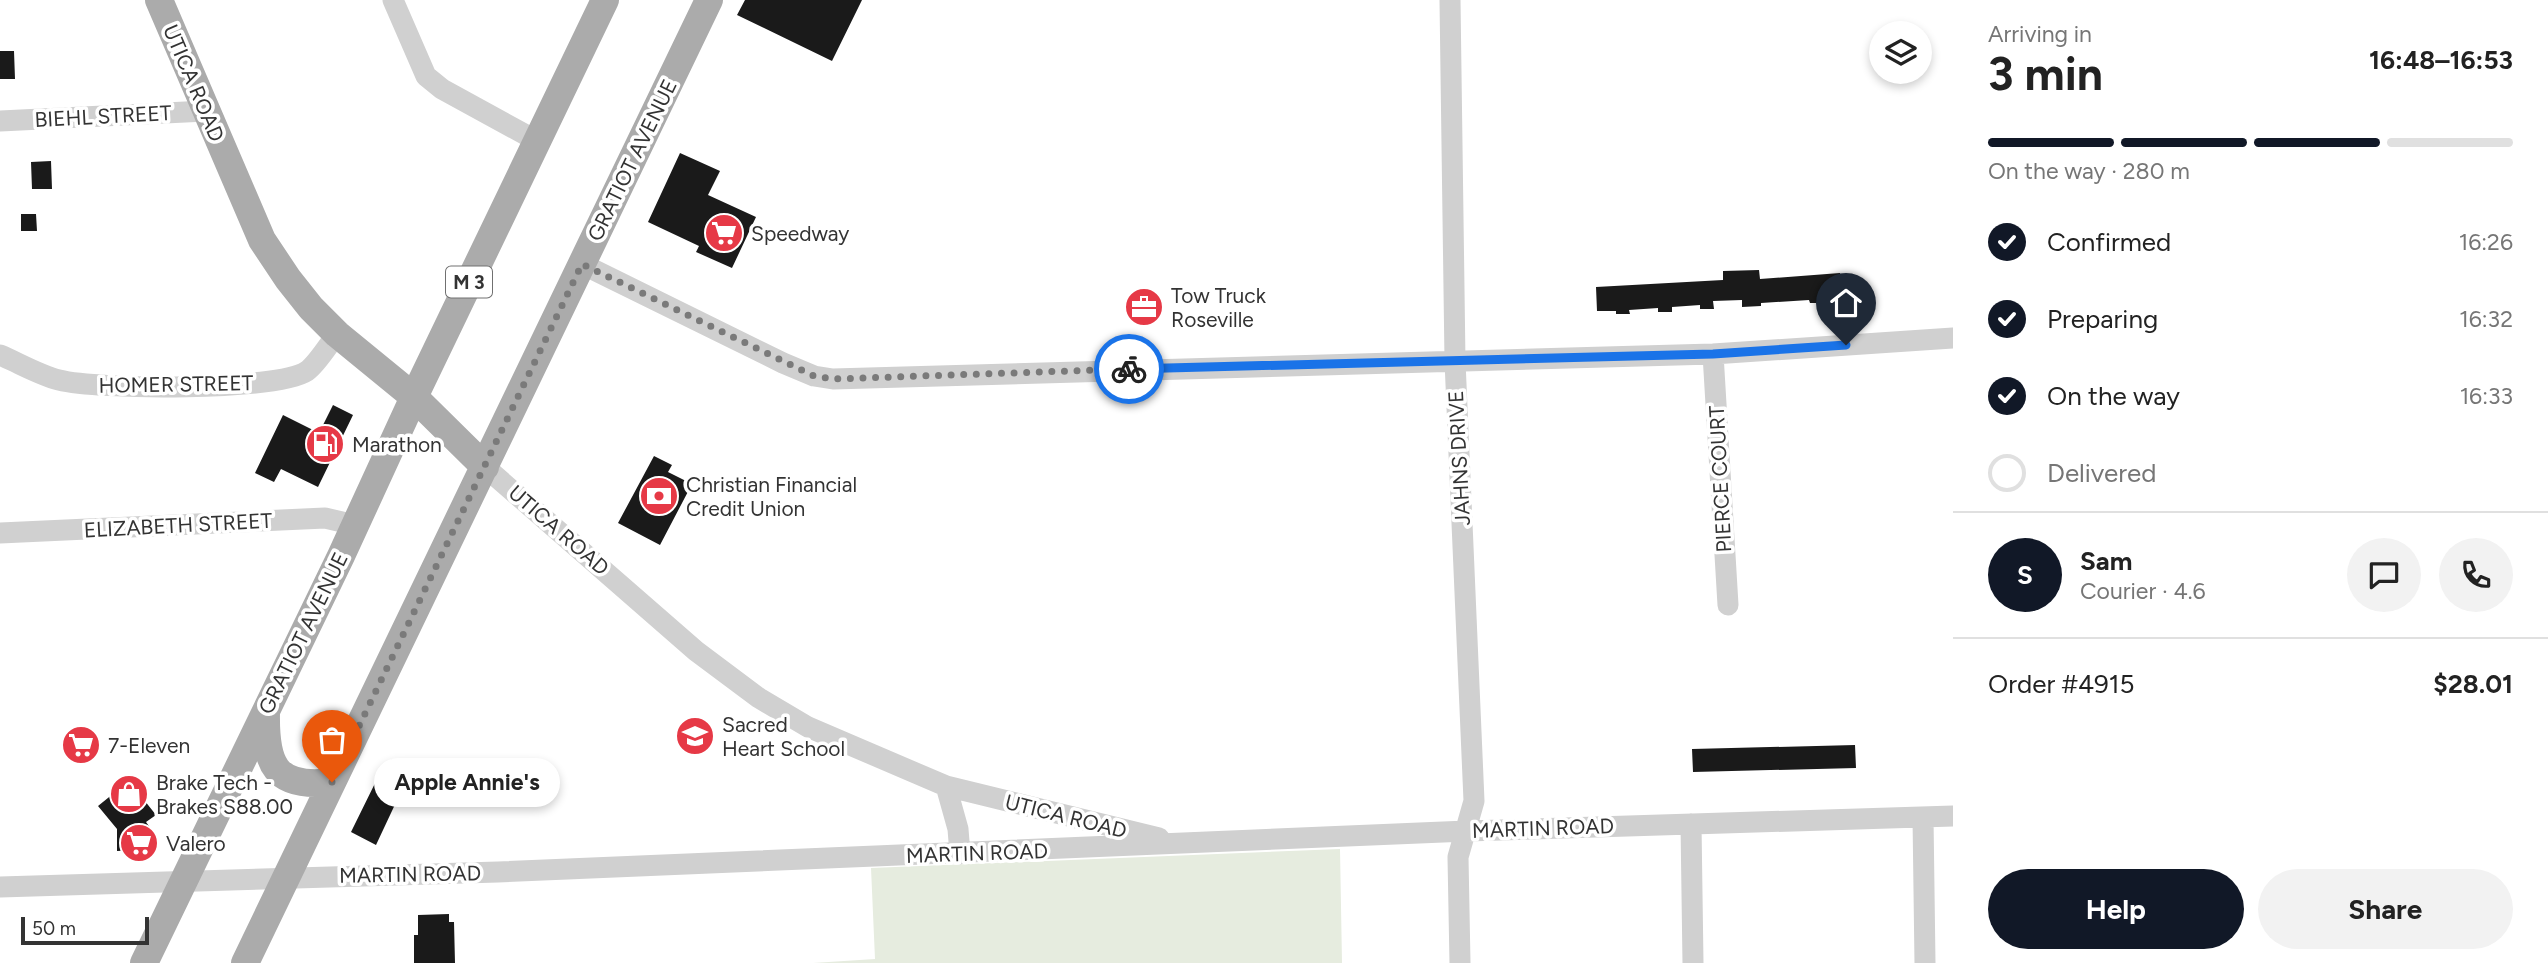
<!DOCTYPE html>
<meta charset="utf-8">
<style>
:root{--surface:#fff;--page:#f2f2f2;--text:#222;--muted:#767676;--line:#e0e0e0;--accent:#111827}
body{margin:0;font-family:Figtree,sans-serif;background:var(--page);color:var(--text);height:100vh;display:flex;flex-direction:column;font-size:26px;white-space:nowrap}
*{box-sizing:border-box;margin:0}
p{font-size:23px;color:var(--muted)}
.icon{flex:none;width:38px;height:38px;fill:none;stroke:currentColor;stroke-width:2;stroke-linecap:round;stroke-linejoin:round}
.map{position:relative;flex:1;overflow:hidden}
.side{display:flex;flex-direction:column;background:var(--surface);width:595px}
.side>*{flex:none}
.controls{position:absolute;left:1869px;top:21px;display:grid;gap:14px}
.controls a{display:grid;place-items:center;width:63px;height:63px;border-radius:50%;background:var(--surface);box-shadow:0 4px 10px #0003;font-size:35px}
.scale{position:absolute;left:21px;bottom:18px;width:128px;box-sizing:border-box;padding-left:7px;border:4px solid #333;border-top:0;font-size:19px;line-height:24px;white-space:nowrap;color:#333;-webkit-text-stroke:5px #fff;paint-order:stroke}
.pin{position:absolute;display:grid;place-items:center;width:60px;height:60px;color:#fff;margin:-72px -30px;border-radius:50% 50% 50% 0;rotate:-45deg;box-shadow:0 0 7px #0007}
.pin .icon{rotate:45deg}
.courier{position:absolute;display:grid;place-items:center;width:70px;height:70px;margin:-35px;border:5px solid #1a73e8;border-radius:50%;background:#fff;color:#222;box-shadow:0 2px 9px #0007}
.bubble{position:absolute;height:49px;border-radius:24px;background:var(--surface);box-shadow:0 4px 10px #0003;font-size:23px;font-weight:700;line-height:49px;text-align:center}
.head em{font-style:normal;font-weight:700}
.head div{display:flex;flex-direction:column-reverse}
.head{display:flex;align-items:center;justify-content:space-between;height:119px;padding:0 35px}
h1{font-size:46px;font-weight:700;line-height:52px}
.bar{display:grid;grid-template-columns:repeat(4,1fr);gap:10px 7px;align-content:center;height:84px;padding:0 35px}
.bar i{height:9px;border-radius:5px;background:var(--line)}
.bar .on{background:var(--accent)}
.bar p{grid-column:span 4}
.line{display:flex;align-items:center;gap:18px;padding:0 35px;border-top:2px solid var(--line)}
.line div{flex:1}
.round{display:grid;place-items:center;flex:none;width:74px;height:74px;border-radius:37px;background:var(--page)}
ol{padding:0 35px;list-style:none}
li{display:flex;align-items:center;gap:21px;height:77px}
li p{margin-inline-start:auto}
li .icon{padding:7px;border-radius:50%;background:var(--accent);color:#fff;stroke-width:4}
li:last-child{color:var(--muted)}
li i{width:38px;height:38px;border:4px solid var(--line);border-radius:50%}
.action{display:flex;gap:14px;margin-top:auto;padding:14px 35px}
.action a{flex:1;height:80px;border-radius:42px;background:var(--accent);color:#fff;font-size:28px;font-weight:700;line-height:80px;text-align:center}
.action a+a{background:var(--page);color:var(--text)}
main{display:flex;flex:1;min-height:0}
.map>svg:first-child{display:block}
</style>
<main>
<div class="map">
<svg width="1953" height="963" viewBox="0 0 1953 963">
<rect width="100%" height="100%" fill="#fff"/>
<!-- green -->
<path fill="#e6ecdf" d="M1340,849L1342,963H813L875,959L871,868Z"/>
<!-- building -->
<path fill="#1a1a1a" d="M745,0H862L832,61L737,15Z
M0,51H14L15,79H0Z
M680,153L720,171L708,195L756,217L732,268L696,252L699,246L648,222Z
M51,161L52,189H32L31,162Z
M21,214H36L37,231H21Z
M1759,270L1760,279L1840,273L1841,297L1823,298V303H1810L1809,300L1761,303V306L1742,307V300L1713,301L1714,309H1700V305L1672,307V312H1658V308L1629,310L1630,314H1616V311H1597L1596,287L1723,280V271Z
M333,405L353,415L318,487L281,469L274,482L255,473L283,415L319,433Z
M654,456L672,465L668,472L692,484L660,545L618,523Z
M1855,745L1856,768L1693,772L1692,749Z
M392,759L427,760L426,782L406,781L376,845L351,832L383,767Z
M129,781L156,815L146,822L158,839L144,850L117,851V829L98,806Z
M449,914V922H454L455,963H414V935H418V915Z"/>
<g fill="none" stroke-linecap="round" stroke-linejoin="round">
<!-- minor -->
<path stroke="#d0d0d0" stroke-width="21" d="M393,0L426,76L442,89L537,141
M1450,0L1455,361L1474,801L1458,857L1460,963
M0,121L206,111
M582,264L783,363L814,376L833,379L1713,354L1953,338
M1713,354L1728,605
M0,355C19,363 39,375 59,380C98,390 277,391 307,371C317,364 329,344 337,334
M485,467L696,651L759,698L808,727L946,786L1159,838
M0,533L325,518L355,525
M946,786L958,829L960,854
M1923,817L1925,963
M1691,824L1693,963
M0,887L498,872L1467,831L1953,816"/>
<!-- major -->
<path stroke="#ababab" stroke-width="28" d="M159,0L262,240L288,279L311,308L337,334L414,397L485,467
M266,712C265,764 274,789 332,782
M144,963L341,556L414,397L605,0
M245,963L709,0"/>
</g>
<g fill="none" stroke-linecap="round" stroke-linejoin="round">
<!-- done -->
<path stroke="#7a7a7a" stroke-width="7" stroke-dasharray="0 12.6" d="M332,782L582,264L814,376L833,379L1129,369"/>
<!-- route -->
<path stroke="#1a73e8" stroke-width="9" d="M1129,369L1713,354L1846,345"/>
</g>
<!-- icons -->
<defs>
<symbol id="supermarket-disc" viewBox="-11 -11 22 22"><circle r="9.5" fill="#e63946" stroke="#fff"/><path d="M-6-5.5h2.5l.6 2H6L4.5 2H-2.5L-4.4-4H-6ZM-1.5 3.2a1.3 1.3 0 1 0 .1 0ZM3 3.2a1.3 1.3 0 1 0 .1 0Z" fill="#fff"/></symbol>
<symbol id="office-disc" viewBox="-11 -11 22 22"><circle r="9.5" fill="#e63946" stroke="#fff"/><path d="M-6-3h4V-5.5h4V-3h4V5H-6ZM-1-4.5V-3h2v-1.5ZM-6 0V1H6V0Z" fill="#fff"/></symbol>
<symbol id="fuel-disc" viewBox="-11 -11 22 22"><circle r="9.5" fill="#e63946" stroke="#fff"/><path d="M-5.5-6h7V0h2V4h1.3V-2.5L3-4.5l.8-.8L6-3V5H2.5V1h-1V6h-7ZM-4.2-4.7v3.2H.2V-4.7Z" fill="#fff"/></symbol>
<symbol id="bank-disc" viewBox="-11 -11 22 22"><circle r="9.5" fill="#e63946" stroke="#fff"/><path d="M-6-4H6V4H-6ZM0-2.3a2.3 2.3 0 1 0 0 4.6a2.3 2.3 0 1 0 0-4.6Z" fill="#fff"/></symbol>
<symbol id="school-disc" viewBox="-11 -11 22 22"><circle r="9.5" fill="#e63946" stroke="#fff"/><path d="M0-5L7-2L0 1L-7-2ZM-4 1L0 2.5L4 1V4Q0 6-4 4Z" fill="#fff"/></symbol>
<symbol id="shop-disc" viewBox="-11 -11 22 22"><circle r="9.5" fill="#e63946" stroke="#fff"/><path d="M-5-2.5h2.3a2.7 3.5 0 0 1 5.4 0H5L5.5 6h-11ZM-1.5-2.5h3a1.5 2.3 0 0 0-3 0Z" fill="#fff"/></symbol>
</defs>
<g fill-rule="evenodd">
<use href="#supermarket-disc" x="702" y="211" width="44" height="44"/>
<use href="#office-disc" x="1122" y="285" width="44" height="44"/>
<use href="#fuel-disc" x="303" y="422" width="44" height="44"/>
<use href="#bank-disc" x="637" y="474" width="44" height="44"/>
<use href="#school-disc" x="673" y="714" width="44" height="44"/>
<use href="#supermarket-disc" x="59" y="723" width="44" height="44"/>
<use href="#shop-disc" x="107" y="772" width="44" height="44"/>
<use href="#supermarket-disc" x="117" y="821" width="44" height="44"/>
</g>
<g text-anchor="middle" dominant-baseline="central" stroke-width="7" stroke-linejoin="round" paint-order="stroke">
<!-- shield labels -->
<rect fill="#fff" stroke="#707070" stroke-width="2" x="446" y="266.5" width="46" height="31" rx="5"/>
<g font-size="19" font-weight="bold" fill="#333">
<text x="469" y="282">M 3</text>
</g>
<!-- street labels -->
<g font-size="21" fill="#333" stroke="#fff">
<text transform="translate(194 83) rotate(67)">UTICA ROAD</text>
<text transform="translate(103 116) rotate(-3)">BIEHL STREET</text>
<text transform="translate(632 160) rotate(-64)">GRATIOT AVENUE</text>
<text transform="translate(176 384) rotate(-1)">HOMER STREET</text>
<text transform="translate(1459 458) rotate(-93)">JAHNS DRIVE</text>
<text transform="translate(1720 479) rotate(-93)">PIERCE COURT</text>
<text transform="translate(178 525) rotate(-3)">ELIZABETH STREET</text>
<text transform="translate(559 530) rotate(41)">UTICA ROAD</text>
<text transform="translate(303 633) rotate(-64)">GRATIOT AVENUE</text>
<text transform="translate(1066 816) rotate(14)">UTICA ROAD</text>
<text transform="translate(1543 828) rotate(-2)">MARTIN ROAD</text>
<text transform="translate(977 853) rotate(-2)">MARTIN ROAD</text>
<text transform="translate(410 874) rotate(-1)">MARTIN ROAD</text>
</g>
<!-- poi labels -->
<g font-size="21" fill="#333" stroke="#fff" text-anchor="start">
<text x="751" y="233">Speedway</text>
<text x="1171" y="295">Tow Truck<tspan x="1171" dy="24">Roseville</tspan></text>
<text x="352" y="444">Marathon</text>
<text x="686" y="484">Christian Financial<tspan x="686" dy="24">Credit Union</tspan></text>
<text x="722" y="724">Sacred<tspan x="722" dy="24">Heart School</tspan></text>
<text x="108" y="745">7-Eleven</text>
<text x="156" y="782">Brake Tech -<tspan x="156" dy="24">Brakes S88.00</tspan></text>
<text x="166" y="843">Valero</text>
</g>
</g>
</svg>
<div class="controls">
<a><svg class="icon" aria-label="layers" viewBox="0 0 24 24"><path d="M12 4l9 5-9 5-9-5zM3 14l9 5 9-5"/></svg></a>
</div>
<div class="scale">50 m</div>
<div class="pin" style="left:332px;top:782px;background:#ea580c"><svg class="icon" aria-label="bag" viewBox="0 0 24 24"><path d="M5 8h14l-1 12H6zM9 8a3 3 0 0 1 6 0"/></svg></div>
<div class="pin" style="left:1846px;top:345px;background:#1f2937"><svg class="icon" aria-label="home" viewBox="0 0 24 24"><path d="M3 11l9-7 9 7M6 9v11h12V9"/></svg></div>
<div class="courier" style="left:1129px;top:369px"><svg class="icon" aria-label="bike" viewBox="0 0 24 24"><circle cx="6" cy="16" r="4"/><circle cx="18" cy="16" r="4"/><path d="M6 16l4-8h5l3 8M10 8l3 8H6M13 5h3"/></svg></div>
<div class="bubble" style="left:374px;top:758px;width:186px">Apple Annie's</div>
</div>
<section class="side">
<div class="head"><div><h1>3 min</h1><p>Arriving in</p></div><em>16:48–16:53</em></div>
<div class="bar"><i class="on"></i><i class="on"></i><i class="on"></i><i></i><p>On the way · 280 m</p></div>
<ol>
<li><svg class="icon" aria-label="check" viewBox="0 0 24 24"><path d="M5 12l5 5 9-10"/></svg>Confirmed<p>16:26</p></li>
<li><svg class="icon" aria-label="check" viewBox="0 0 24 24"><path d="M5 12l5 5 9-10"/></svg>Preparing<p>16:32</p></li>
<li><svg class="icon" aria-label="check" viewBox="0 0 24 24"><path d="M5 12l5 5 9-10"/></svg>On the way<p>16:33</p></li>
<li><i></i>Delivered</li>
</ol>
<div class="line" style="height:126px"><b class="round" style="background:var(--accent);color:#fff">S</b><div><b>Sam</b><p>Courier · 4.6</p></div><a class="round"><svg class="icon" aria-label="chat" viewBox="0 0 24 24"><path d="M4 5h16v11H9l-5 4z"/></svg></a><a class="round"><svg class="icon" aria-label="phone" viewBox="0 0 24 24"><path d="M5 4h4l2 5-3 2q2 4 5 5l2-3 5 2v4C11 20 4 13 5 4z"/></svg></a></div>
<div class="line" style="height:91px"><div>Order #4915</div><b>$28.01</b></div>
<div class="action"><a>Help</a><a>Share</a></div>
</section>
</main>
